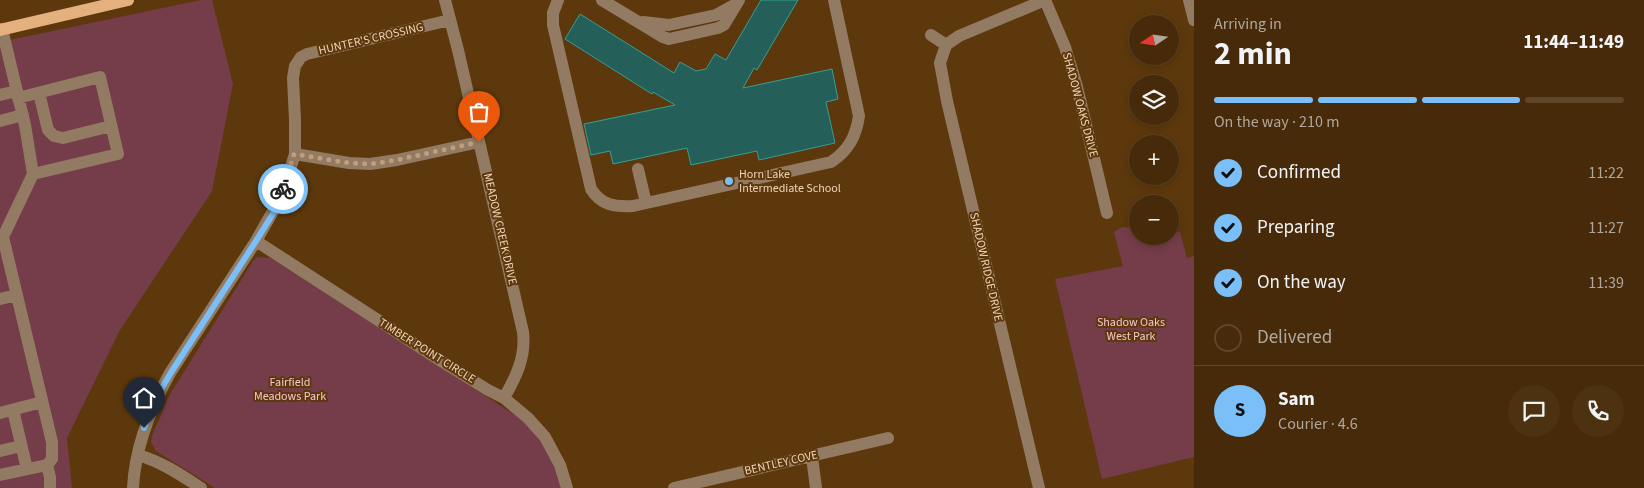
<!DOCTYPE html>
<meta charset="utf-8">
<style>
:root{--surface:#462a09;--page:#4d3212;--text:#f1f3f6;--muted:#b0a79c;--line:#5e462a;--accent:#7abff8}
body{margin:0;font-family:"Source Sans 3",sans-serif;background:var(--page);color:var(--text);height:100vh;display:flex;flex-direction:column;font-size:19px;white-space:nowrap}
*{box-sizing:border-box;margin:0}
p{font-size:16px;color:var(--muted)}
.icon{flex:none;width:28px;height:28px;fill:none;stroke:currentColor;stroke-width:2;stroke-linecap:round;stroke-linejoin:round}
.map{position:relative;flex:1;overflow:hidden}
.details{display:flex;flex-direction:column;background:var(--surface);width:450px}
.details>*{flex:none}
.needle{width:32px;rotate:257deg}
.buttons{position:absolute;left:1129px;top:15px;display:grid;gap:10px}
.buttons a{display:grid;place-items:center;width:50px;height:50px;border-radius:50%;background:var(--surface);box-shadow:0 2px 8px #0003,0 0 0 1px var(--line);font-size:25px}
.pin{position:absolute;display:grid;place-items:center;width:42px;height:42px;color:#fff;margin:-51px -21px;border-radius:50% 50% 50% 0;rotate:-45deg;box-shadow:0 0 5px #0007}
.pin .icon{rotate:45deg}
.courier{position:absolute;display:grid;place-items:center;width:50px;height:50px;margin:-25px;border:4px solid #7abff8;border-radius:50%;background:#fff;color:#222;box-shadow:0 1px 6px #0007}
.head em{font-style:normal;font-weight:700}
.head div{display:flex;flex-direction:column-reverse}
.head{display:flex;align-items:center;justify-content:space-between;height:85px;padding:0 20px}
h1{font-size:32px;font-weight:700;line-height:38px}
.bar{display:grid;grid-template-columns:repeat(4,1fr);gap:8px 5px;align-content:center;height:60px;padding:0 20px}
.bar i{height:6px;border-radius:4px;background:var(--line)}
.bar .current{background:var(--accent)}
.bar p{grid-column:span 4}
.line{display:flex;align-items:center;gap:12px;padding:0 20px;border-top:1px solid var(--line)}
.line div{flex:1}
.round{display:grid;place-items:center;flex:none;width:52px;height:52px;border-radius:26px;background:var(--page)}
ol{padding:0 20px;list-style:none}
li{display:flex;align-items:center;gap:15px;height:55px}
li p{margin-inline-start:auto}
li .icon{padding:5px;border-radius:50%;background:var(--accent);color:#111;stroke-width:4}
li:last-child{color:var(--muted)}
li i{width:28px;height:28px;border:2px solid var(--line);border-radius:50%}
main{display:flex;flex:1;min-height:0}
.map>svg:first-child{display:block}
</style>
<main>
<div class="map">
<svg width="1194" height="488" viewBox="0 0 1194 488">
<rect width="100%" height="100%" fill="#5d380c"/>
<!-- green -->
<path fill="#753c4a" d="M201,0H212L233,84L212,191L120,330L67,438L72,488H0V42Z
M1122,227L1137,228L1138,236H1170V231L1180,232L1187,258L1194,256V457L1102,479L1055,279L1123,266L1114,232Z
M257,257L271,258L526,422L550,452L563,488H215L156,451L151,442L152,436L169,396L253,261Z"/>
<!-- building -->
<path fill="#246059" stroke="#369e93" d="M761,0H798L757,70L754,68L743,88L832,69L838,99L826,102L835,143L759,160L757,151L691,165L687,148L613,164L610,151L591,155L584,124L675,105L653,92L652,94L565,39L580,14L674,73L680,62L696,71L706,69L715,54L726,60Z"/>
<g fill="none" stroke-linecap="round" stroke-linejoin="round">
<!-- minor -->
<path stroke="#937a62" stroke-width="12" d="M445,0L458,50L523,332C526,357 516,377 504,398
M558,0L553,13V25L591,189C601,205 614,207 633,206L831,162C849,150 856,136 859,116L834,0
M602,0L663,37L669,39L718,28L724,25L739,0
M1045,0L1065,47L1076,83L1107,213
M1189,0L1194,20
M643,22L669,25L716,15L736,4
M931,35L946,45L940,63L947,101L1039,488
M946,45L959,36L1045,0
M39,93L48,130L54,136L63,138L111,126
M0,95L17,91
M18,98L100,77L118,154L33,174
M0,121L23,115
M295,154L349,163L370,164L397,160L479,142
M638,169L646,203
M0,237H3L33,174L25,125L2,29
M256,241L438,359L488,390L504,398L528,418L545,437L560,465L567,488
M0,299L17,295
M13,410L27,469
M0,413L42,402
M0,451L21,446
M138,455C162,462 181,475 201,488
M812,457L816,488
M47,465L50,477V488
M0,475L47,465L52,459V442L3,237
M133,488C135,447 150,409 170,373L256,241L273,211L284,188L295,154V120L293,78L295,66L301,57L307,54L450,20
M674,488L888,438"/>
<!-- major -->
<path stroke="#e3b07e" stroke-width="12" d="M0,30L128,0"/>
</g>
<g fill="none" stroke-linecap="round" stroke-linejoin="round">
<!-- done -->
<path stroke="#bd9e7d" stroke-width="5" stroke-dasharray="0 9" d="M283,189L294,154L349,163L370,164L397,160L479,142"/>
<!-- route -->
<path stroke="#7abff8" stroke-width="6" d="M144,428L159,393L170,374L256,241L274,212L283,189"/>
</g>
<!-- markers -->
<circle fill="#7abff8" stroke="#5d380c" stroke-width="2" cx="729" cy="181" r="5"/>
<g text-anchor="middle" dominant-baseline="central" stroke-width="4" stroke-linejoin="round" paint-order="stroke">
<!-- street labels -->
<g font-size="12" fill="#f1d5ba" stroke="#5d380c">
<text transform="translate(371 39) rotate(-13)">HUNTER'S CROSSING</text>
<text transform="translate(1080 105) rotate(75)">SHADOW OAKS DRIVE</text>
<text transform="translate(500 229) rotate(77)">MEADOW CREEK DRIVE</text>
<text transform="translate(986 267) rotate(77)">SHADOW RIDGE DRIVE</text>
<text transform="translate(427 351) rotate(32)">TIMBER POINT CIRCLE</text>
<text transform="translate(781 463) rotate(-13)">BENTLEY COVE</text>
</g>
<!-- poi labels -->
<g font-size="12" fill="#f1d5ba" stroke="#5d380c" text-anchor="start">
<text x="739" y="174">Horn Lake<tspan x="739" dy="14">Intermediate School</tspan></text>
</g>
<!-- park labels -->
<g font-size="12" fill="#f4c6ce" stroke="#5d380c">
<text x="1131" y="322">Shadow Oaks<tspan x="1131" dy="14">West Park</tspan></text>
<text x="290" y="382">Fairfield<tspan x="290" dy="14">Meadows Park</tspan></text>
</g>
</g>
</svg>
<div class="buttons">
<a><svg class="needle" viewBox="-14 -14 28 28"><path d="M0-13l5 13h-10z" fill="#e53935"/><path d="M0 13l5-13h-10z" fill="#b0a79c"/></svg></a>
<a><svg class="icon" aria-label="layers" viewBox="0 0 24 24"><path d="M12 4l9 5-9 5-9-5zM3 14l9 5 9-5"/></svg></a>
<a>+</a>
<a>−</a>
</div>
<div class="pin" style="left:479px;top:142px;background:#ea580c"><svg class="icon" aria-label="bag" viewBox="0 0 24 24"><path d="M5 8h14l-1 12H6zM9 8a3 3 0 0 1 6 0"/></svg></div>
<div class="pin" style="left:144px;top:428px;background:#1f2937"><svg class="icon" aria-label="home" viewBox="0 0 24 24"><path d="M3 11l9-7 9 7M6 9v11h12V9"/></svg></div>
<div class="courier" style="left:283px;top:189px"><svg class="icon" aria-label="bike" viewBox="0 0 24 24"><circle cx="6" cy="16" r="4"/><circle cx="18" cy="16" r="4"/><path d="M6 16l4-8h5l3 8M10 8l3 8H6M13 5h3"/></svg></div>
</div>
<section class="details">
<div class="head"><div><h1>2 min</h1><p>Arriving in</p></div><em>11:44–11:49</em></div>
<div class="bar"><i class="current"></i><i class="current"></i><i class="current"></i><i></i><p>On the way · 210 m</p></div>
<ol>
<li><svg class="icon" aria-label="check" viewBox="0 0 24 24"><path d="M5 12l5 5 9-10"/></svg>Confirmed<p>11:22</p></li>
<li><svg class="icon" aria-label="check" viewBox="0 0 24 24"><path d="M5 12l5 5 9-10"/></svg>Preparing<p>11:27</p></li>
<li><svg class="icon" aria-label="check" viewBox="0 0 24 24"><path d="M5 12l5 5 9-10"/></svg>On the way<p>11:39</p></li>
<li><i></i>Delivered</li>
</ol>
<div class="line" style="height:90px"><b class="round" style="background:var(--accent);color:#111">S</b><div><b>Sam</b><p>Courier · 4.6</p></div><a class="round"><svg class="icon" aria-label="chat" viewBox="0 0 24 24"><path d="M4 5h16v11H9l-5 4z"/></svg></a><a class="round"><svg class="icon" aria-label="phone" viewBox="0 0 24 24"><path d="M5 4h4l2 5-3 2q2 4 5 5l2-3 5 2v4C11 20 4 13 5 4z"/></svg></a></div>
</section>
</main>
